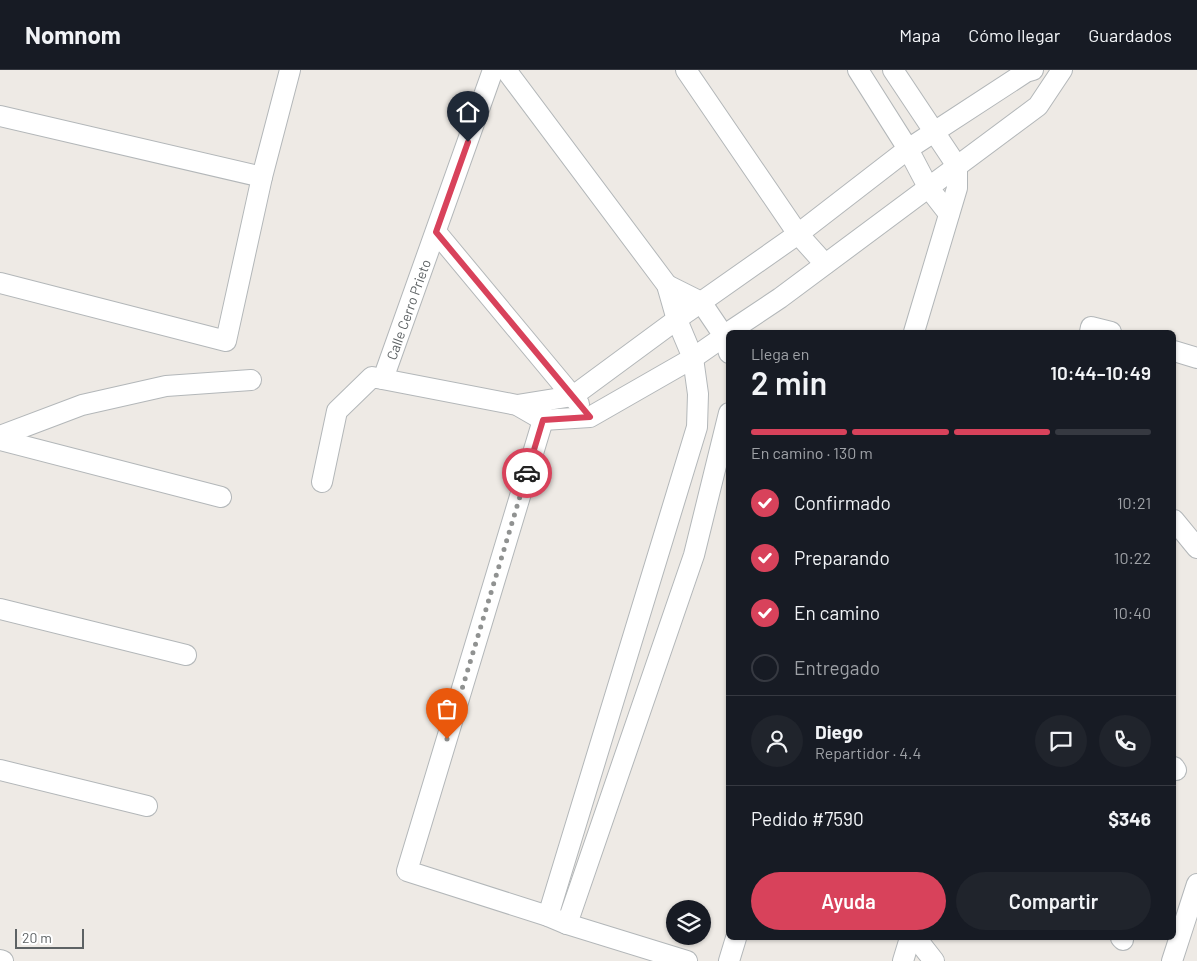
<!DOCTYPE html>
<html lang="es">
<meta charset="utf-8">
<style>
:root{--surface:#171b24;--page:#20242c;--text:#f1f3f6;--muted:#9ea1a6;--line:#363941;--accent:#d8425b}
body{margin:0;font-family:Barlow,sans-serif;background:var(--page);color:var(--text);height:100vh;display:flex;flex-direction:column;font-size:19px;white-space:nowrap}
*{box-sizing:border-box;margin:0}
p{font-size:16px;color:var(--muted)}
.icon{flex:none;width:28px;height:28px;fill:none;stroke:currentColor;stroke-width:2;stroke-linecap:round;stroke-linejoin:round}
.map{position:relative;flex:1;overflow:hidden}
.panel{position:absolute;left:726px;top:260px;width:450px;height:610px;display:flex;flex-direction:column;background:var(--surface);border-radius:8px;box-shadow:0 1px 4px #0004}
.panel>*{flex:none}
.tools{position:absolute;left:666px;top:830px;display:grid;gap:10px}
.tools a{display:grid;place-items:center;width:45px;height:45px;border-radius:50%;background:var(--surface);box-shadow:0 1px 4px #0004;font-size:25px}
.scale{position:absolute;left:15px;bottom:12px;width:69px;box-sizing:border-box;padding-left:5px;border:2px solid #5d6264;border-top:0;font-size:14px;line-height:18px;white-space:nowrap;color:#5d6264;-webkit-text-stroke:4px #fff;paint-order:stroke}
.pin{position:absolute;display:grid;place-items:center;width:42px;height:42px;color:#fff;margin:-51px -21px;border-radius:50% 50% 50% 0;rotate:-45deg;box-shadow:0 0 5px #0007}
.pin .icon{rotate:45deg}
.courier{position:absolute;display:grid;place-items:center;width:50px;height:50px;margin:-25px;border:4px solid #d8425b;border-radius:50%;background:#fff;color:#222;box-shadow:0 1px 6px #0007}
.head em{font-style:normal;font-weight:600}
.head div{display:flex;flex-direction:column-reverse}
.head{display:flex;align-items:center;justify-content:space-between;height:85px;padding:0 25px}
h1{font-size:32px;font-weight:600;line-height:38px}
.bar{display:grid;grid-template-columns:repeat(4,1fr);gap:8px 5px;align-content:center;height:60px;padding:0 25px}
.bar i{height:6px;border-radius:4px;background:var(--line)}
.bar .current{background:var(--accent)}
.bar p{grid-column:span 4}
.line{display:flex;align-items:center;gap:12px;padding:0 25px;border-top:1px solid var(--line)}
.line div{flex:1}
.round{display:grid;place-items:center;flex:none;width:52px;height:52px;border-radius:26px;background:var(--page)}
ol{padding:0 25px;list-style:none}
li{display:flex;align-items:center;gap:15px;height:55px}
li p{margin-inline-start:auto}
li .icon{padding:5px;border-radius:50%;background:var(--accent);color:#fff;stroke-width:4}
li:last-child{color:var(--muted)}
li i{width:28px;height:28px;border:2px solid var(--line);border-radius:50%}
.cta{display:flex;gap:10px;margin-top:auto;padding:10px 25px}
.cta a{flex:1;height:58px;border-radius:30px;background:var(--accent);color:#fff;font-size:20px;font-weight:600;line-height:58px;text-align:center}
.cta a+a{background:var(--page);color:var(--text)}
header{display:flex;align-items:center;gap:30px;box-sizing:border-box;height:70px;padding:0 25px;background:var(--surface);border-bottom:1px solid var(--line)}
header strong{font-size:24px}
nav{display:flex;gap:28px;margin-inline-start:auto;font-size:18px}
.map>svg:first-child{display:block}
</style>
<header>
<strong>Nomnom</strong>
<nav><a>Mapa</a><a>Cómo llegar</a><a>Guardados</a></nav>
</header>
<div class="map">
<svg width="1197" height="891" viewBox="0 0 1197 891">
<rect width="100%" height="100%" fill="#eeeae5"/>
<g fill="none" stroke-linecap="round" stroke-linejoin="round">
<defs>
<g id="street">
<path d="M506,0L667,215L677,250L693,288L698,324L697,357L548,846"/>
<path d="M686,0L798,164L825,194"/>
<path d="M858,0L908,79L928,117L949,144"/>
<path d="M893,0L957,96V118L914,262"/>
<path d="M0,46L262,107"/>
<path d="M436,162L579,334"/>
<path d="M0,213L226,271L262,107L290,0"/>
<path d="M667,215L701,232L724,266L729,283"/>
<path d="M729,262L780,228L1038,36L1062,0"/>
<path d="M1090,262L1091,257L1111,262"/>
<path d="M1174,281L1197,288"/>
<path id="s1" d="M383,309L493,0"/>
<path d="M540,332L543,350L407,801L548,846L567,854L687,891"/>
<path d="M517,335L573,326L687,242L798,164L908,79L1026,2L1033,0"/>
<path d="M0,366L82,335L166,316L251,310"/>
<path d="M0,370L221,427"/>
<path d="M322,412L337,341L372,307L517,335L543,350L590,347L693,288L729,263"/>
<path d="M1174,450L1197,478"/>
<path d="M0,539L186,585"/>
<path d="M1174,697L1176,700"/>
<path d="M0,700L147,736"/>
<path d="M567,854L694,485L729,343"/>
<path d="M916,868L934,891"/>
<path d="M1121,868L1123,870"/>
<path d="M0,890L3,891"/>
<path d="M729,891L736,868"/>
<path d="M903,891L910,868"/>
<path d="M1172,891L1197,814"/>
</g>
</defs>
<!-- street casing -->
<use href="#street" stroke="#b3b7b9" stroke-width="22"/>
<!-- street -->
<use href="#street" stroke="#fff" stroke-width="20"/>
</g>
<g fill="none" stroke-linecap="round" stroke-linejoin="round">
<!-- done -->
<path stroke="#909291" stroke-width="5" stroke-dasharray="0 9" d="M447,669L527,403"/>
<!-- route -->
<path stroke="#d8425b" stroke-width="6" d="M468,72L436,162L590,347L543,350L527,403"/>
</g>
<g text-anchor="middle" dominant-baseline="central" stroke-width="4" stroke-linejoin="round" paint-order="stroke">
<!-- street labels -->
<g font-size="14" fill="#5d6264" stroke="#fff">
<text stroke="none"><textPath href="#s1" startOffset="74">Calle Cerro Prieto</textPath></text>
</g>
</g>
</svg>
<div class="tools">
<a><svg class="icon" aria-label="layers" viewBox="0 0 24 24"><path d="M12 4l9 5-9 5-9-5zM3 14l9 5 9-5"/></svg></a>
</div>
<div class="scale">20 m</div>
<div class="pin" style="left:447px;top:669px;background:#ea580c"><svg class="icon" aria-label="bag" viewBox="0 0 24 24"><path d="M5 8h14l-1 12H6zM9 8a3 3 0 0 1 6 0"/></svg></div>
<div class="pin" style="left:468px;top:72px;background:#1f2937"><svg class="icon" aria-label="home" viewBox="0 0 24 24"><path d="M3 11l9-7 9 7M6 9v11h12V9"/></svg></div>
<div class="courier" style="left:527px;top:403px"><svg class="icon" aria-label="car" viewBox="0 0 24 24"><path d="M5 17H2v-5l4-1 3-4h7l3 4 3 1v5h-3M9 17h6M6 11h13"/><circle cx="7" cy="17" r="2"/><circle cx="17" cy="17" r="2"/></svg></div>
<section class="panel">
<div class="head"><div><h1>2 min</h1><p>Llega en</p></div><em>10:44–10:49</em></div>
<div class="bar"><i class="current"></i><i class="current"></i><i class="current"></i><i></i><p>En camino · 130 m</p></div>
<ol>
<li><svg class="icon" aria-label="check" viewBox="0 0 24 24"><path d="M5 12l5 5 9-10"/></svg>Confirmado<p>10:21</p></li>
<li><svg class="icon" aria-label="check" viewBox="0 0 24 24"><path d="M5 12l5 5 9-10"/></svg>Preparando<p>10:22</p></li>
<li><svg class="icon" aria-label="check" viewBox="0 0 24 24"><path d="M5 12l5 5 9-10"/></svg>En camino<p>10:40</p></li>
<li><i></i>Entregado</li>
</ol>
<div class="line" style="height:90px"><a class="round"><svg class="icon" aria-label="person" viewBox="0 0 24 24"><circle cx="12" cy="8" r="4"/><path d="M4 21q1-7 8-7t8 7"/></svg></a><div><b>Diego</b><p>Repartidor · 4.4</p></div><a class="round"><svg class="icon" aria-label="chat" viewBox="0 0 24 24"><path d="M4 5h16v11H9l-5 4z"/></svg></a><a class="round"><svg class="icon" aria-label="phone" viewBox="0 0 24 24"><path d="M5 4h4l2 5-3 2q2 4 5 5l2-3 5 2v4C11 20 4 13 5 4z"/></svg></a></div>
<div class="line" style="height:65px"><div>Pedido #7590</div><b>$346</b></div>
<div class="cta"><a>Ayuda</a><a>Compartir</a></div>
</section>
</div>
